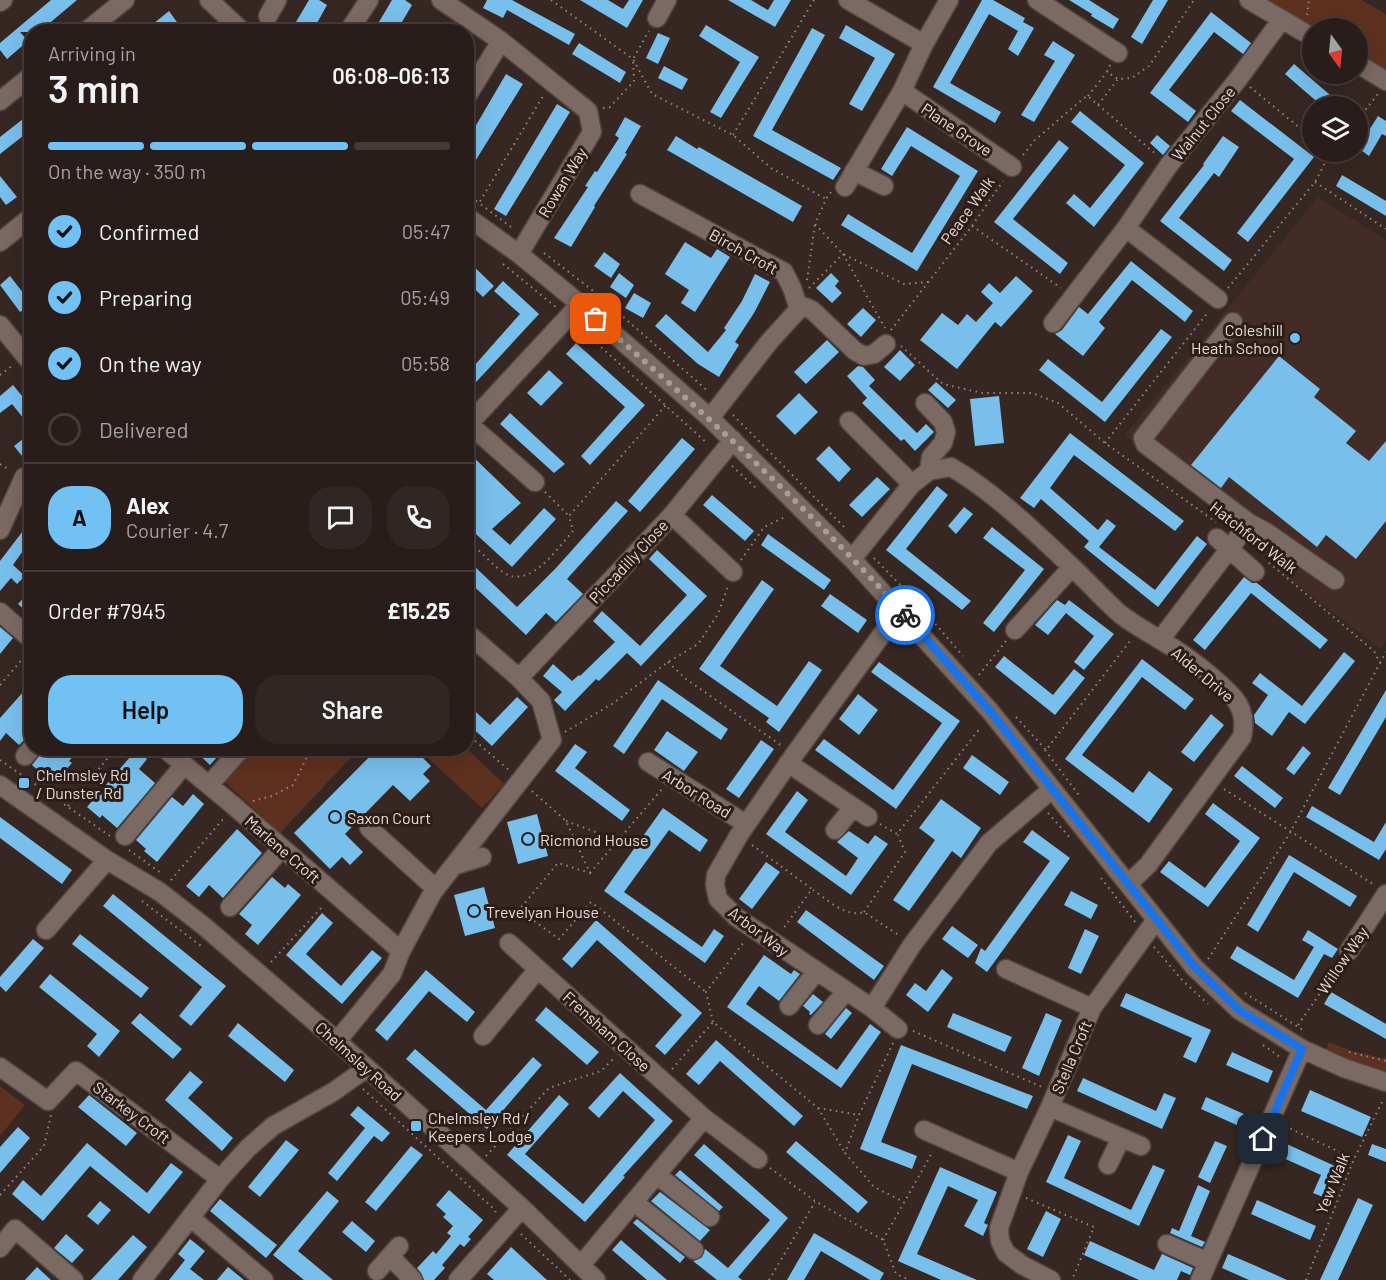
<!DOCTYPE html>
<meta charset="utf-8">
<style>
:root{--surface:#281d1a;--page:#302623;--text:#f1f3f6;--muted:#a5a2a2;--line:#443b39;--accent:#71c1f5}
body{margin:0;font-family:Barlow,sans-serif;background:var(--page);color:var(--text);height:100vh;display:flex;flex-direction:column;font-size:22px;white-space:nowrap}
*{box-sizing:border-box;margin:0}
p{font-size:20px;color:var(--muted)}
.icon{flex:none;width:33px;height:33px;fill:none;stroke:currentColor;stroke-width:2;stroke-linecap:round;stroke-linejoin:round}
.map{position:relative;flex:1;overflow:hidden}
.panel{position:absolute;left:24px;top:24px;width:450px;height:732px;display:flex;flex-direction:column;background:var(--surface);border-radius:24px;box-shadow:0 6px 24px #0002,0 0 0 2px var(--line)}
.panel>*{flex:none}
.needle{width:39px;rotate:165deg}
.controls{position:absolute;left:1302px;top:18px;display:grid;gap:12px}
.controls a{display:grid;place-items:center;width:66px;height:66px;border-radius:50%;background:var(--surface);box-shadow:0 6px 24px #0002,0 0 0 2px var(--line);font-size:30px}
.pin{position:absolute;display:grid;place-items:center;width:51px;height:51px;color:#fff;margin:-26px;border-radius:12px;box-shadow:0 3px 9px #0006}
.courier{position:absolute;display:grid;place-items:center;width:60px;height:60px;margin:-30px;border:4px solid #1a73e8;border-radius:50%;background:#fff;color:#222;box-shadow:0 2px 8px #0007}
.summary em{font-style:normal;font-weight:600}
.summary div{display:flex;flex-direction:column-reverse}
.summary{display:flex;align-items:center;justify-content:space-between;height:102px;padding:0 24px}
h1{font-size:39px;font-weight:600;line-height:45px}
.bar{display:grid;grid-template-columns:repeat(4,1fr);gap:9px 6px;align-content:center;height:72px;padding:0 24px}
.bar i{height:8px;border-radius:4px;background:var(--line)}
.bar .active{background:var(--accent)}
.bar p{grid-column:span 4}
.line{display:flex;align-items:center;gap:15px;padding:0 24px;border-top:2px solid var(--line)}
.line div{flex:1}
.round{display:grid;place-items:center;flex:none;width:63px;height:63px;border-radius:24px;background:var(--page)}
ol{padding:0 24px;list-style:none}
li{display:flex;align-items:center;gap:18px;height:66px}
li p{margin-inline-start:auto}
li .icon{padding:6px;border-radius:50%;background:var(--accent);color:#111;stroke-width:4}
li:last-child{color:var(--muted)}
li i{width:33px;height:33px;border:3px solid var(--line);border-radius:50%}
.primary-button{display:flex;gap:12px;margin-top:auto;padding:12px 24px}
.primary-button a{flex:1;height:69px;border-radius:24px;background:var(--accent);color:#111;font-size:24px;font-weight:600;line-height:69px;text-align:center}
.primary-button a+a{background:var(--page);color:var(--text)}
.map>svg:first-child{display:block}
</style>
<div class="map">
<svg width="1386" height="1280" viewBox="0 0 1386 1280">
<rect width="100%" height="100%" fill="#362722"/>
<!-- built -->
<path fill="#422c25" d="M1318,197L1386,240V640L1381,649L1288,578L1252,541L1125,435Z"/>
<!-- green -->
<path fill="#5e301f" d="M1268,0H1361L1386,14V73L1358,55V28H1315Z
M466,748L504,784L482,808L418,749Z
M255,749H359L280,833L224,781Z
M1329,1042L1352,1051L1386,1059V1072L1325,1052Z
M0,1086L25,1105L0,1136Z"/>
<!-- building -->
<path fill="#79bfec" d="M51,0H77L39,32H20L28,41L7,59L0,50V43Z
M309,0H319L327,5L312,32H290Z
M392,0H405L412,5L396,32H373Z
M487,0H512L575,34L569,45L507,10L503,18L483,8Z
M580,0H608L623,9L629,0H643L627,28Z
M728,0H751L768,10L774,0H791L775,27Z
M982,0H993L1025,18L1023,22L1034,28L1018,56L1008,49L1018,31L989,14L950,83L1001,112L995,123L933,87Z
M1069,0H1089L1119,19L1113,29L1091,16L1092,14Z
M1153,0H1168L1142,44L1131,37Z
M169,11L184,32H143Z
M1211,12L1251,43L1243,54L1214,32L1169,90L1196,111L1188,122L1150,93Z
M706,25L759,57L721,118L710,112L740,62L699,36Z
M846,25L895,54L862,111L849,104L875,58L839,38Z
M812,28L825,35L772,130L841,168L833,180L753,136Z
M658,33L670,38L658,64L646,58Z
M1053,41L1075,55L1034,122L1021,115L1055,61L1044,55Z
M579,43L626,72L620,83L572,54Z
M1294,64L1343,106H1322L1285,74Z
M664,66L688,79L682,90L658,78Z
M506,74L523,84L466,176V138L474,127H475Z
M1240,100L1314,157L1248,242L1237,233L1294,159L1231,111Z
M557,104L570,112L506,216L494,209Z
M1080,111L1144,163L1094,227L1066,203L1074,194L1090,208L1125,165L1071,122Z
M32,112V129L0,154V137Z
M1378,116L1386,121V136L1382,134L1369,156L1358,148Z
M625,117L641,126L625,153L627,154L594,206L595,207L571,247L554,238L588,187L585,186L595,171L597,172L619,138L615,135Z
M907,127L978,171L917,271L841,225L848,214L912,253L960,176L911,146L892,176L881,169Z
M1157,135L1170,146L1163,155L1150,143Z
M676,136L697,149L699,147L802,206L793,222L667,150Z
M1223,136L1239,147L1219,177L1214,173L1179,218L1232,260L1224,271L1160,221L1204,165L1203,164Z
M1059,140L1069,148L1013,219L1068,263L1060,274L994,222Z
M1342,175L1386,201V216L1336,186Z
M0,176L17,197L6,205L0,197Z
M685,242L711,258L717,249L730,257L695,312L681,303L689,290L665,274Z
M604,252L620,264L611,278L594,266Z
M466,259L494,286L483,297L466,281Z
M1131,261L1193,311L1185,322L1132,280L1099,322L1105,328L1083,356L1055,334L1062,330L1079,307L1088,314Z
M619,273L634,285L626,298L610,287Z
M831,273L839,281L835,286L842,293L832,303L816,288Z
M755,274L770,282L754,313L735,342L739,345L719,377L698,364L655,326L666,314L708,352L726,330L724,328L742,301Z
M10,276L24,294L32,288V304L20,312L0,285Z
M1016,276L1033,291L1001,327L995,322L957,369L920,340L942,313L958,325L967,314L976,322L993,303L981,292L989,283L1000,293Z
M503,281L539,314L466,393V375L520,314L494,291Z
M634,293L651,303L643,318L625,308Z
M863,308L876,320L861,337L847,324Z
M1161,329L1172,337L1105,422L1039,370L1048,359L1102,402Z
M827,340L839,352L806,384L794,372Z
M576,343L645,405L590,465L581,456L625,407L566,354Z
M900,350L915,365L900,381L884,367Z
M1279,356L1320,389L1314,397L1356,431L1346,443L1369,461L1386,441V521L1356,559L1326,535L1317,547L1229,477L1221,488L1191,465Z
M858,366L863,367L875,380L869,386L917,433L926,424L934,432L915,451L904,439L901,441L862,403L867,398L847,376Z
M549,370L563,383L541,406L527,393Z
M936,382L956,400L948,408L928,390Z
M13,385L32,408V429L12,404L0,413V396Z
M799,393L818,412L795,435L776,416Z
M999,396L1004,443L975,446L970,399Z
M510,413L565,464L554,473L500,424Z
M32,432V449L22,456L14,446Z
M1070,433L1184,521L1175,531L1074,455L1050,488L1098,530L1107,519L1116,526L1099,547L1155,590L1197,536L1207,544L1158,607L1084,547L1089,541L1041,499L1034,508L1020,498Z
M682,438L695,449L640,512L628,501Z
M829,446L851,469L839,482L816,459Z
M466,450L521,503L492,529L510,545L544,508L556,519L512,567L466,525Z
M877,477L890,489L862,517L849,505Z
M937,486L948,495L906,549L971,601L962,610L886,550Z
M712,495L754,531L745,541L703,505Z
M616,501L628,511L567,579L583,594L556,622L546,613L526,635L466,579V573L473,565L517,607L556,568Z
M964,507L973,514L956,534L948,526Z
M32,519V538L13,565L25,576L17,584L11,578L0,591V561Z
M992,527L1044,569L994,632L983,623L1025,570L983,538Z
M768,534L831,580L824,590L761,545Z
M657,550L707,596L641,666L627,653L599,681L596,679L565,711L554,700L562,692L543,676L553,664L572,681L579,675L580,676L615,642L593,621L602,611L640,646L687,595L649,559Z
M1244,577L1252,583H1257L1328,640L1320,649L1251,593L1205,650L1193,640Z
M762,580L774,589L720,666L777,706L809,661L822,670L779,732L766,722L769,718L699,669Z
M32,589V617L18,604Z
M830,594L867,620L858,633L821,606Z
M1057,600L1065,605L1069,600L1114,634L1084,670L1074,662L1094,636L1066,613L1048,635L1035,625Z
M0,627L13,638L0,654Z
M1344,652L1355,661L1305,724L1289,712L1272,736L1255,723L1254,715L1268,695L1252,683L1260,673L1302,706Z
M1004,656L1053,695L1074,669L1085,678L1055,715L995,667Z
M1142,659L1194,699L1185,710L1142,677L1082,755L1133,793L1149,771L1173,789L1149,823L1065,759Z
M879,662L960,721L896,809L815,750L824,739L893,790L942,723L871,672Z
M658,680L728,729L721,740L662,699L624,754L613,746Z
M32,682V737L24,740L19,745L6,733L0,741V718Z
M1386,690V717L1340,795L1328,788Z
M858,694L878,710L859,735L839,719Z
M517,697L528,707L492,746L466,722V703L490,725Z
M1211,714L1224,725L1194,762L1181,752Z
M667,731L698,752L684,771L654,750Z
M761,740L774,749L739,798L726,789Z
M575,744L587,752L575,768L630,810L622,821L555,771Z
M1303,746L1311,753L1294,775L1286,769Z
M43,748H80L69,761L72,763L53,784L32,765L40,755Z
M192,748H225L210,765Z
M378,748H413L431,766L423,774L430,781L410,801L393,785L345,834L363,852L350,865L342,857L330,869L294,833Z
M136,750L147,759L139,769L155,783L117,828L102,815L100,818L87,807Z
M972,755L1009,782L1000,795L963,768Z
M1242,766L1283,798L1275,808L1234,776Z
M797,791L808,800L785,832L846,876L858,858L837,842L849,831L868,844L875,835L888,844L851,895L766,834Z
M193,794L204,804L157,862L144,851L146,849L136,840L172,797L183,806Z
M941,799L981,828L961,858L952,851L909,911L893,900L935,840L919,828Z
M1213,803L1260,838L1208,907L1160,872L1169,861L1205,888L1240,841L1205,814Z
M1312,806L1374,842L1386,822V849L1379,860L1306,817Z
M663,808L708,840L700,852L669,830L624,892L702,947L714,929L724,936L705,963L604,891Z
M537,814L548,856L518,864L507,822Z
M0,817L72,870L62,884L0,838Z
M237,829L262,853L223,898L209,885L199,897L186,886Z
M1032,830L1070,858L987,972L975,963L981,948L985,951L1050,861L1023,842Z
M1289,855L1357,896L1350,907L1294,872L1258,932L1247,925Z
M766,862L780,872L752,909L739,899Z
M272,877L285,888L288,884L301,895L258,945L245,934L252,925L239,914Z
M484,887L495,928L465,936L454,895Z
M1071,891L1098,905L1091,919L1064,905Z
M113,894L226,986L191,1026L179,1016L202,987L103,906Z
M806,910L884,966L874,980L797,922Z
M322,913L333,923L306,954L341,986L372,950L382,958L342,1004L286,955Z
M596,920L702,1013L665,1055L655,1046L682,1015L597,940L572,968L562,959Z
M952,926L978,945L968,958L942,939Z
M1085,929L1099,936L1081,974L1068,968Z
M1308,930L1338,949L1332,958L1324,954L1298,998L1230,958L1237,946L1294,980L1314,947L1302,940Z
M80,934L149,988L141,998L72,944Z
M33,939L44,948L6,992L0,986V977Z
M764,955L791,974L794,970L800,974L779,1001L759,986L746,1004L837,1070L870,1024L881,1032L841,1088L727,1007Z
M942,969L953,978L928,1012L906,995L915,983L926,991Z
M426,970L475,1012L467,1022L429,991L387,1041L375,1030Z
M50,974L120,1031L99,1057L87,1046L97,1034L39,987Z
M1331,992L1386,1024V1039L1324,1004Z
M1126,993L1211,1030L1196,1063L1183,1057L1192,1038L1120,1006Z
M813,994L823,1002L811,1015L809,1014L810,1012L803,1006Z
M546,1007L599,1052L587,1065L535,1020Z
M846,1008L852,1013L831,1039L825,1034Z
M140,1013L182,1049L173,1059L131,1023Z
M953,1013L1012,1037L1005,1052L947,1027Z
M1046,1013L1062,1020L1039,1076L1022,1068Z
M238,1023L294,1070L285,1082L228,1036Z
M716,1040L803,1116L794,1126L720,1061L699,1085L686,1074Z
M901,1045L1033,1096L1027,1109L912,1064L881,1142L917,1156L912,1169L860,1149Z
M415,1049L486,1110L533,1057L542,1065L487,1129L406,1059Z
M1232,1052L1273,1071L1268,1083L1226,1065Z
M190,1071L203,1082L188,1098L233,1138L222,1151L165,1100Z
M620,1073L673,1121L623,1176L625,1177L585,1222L507,1155L559,1095L569,1104L525,1154L583,1204L655,1120L623,1091L599,1118L588,1108Z
M1083,1078L1156,1111L1164,1093L1176,1098L1162,1129L1077,1091Z
M1310,1090L1371,1117L1362,1137L1301,1111Z
M89,1095L137,1133L126,1146L78,1107Z
M1206,1097L1255,1119L1250,1131L1201,1109Z
M358,1106L390,1133L382,1142L374,1136L337,1181L328,1173L365,1128L350,1115Z
M18,1127L30,1138L0,1173V1147Z
M1068,1135L1081,1141L1064,1178L1131,1210L1153,1165L1165,1170L1139,1226L1046,1182Z
M286,1140L299,1150L260,1197L248,1187Z
M1278,1140L1337,1167L1323,1197L1313,1193L1321,1175L1272,1153Z
M796,1141L868,1202L858,1213L786,1152Z
M1215,1141L1227,1146L1210,1183L1198,1177Z
M87,1143L147,1193L171,1163L183,1172L149,1214L90,1166L43,1221L12,1194L23,1180L41,1196Z
M704,1144L788,1218L738,1277L742,1280H717L693,1261L702,1257L705,1249L728,1268L770,1220L694,1155Z
M1372,1144L1386,1149V1162L1368,1155Z
M411,1146L423,1155L376,1211L365,1202Z
M940,1167L997,1192L984,1223L988,1225L983,1236L964,1226L978,1200L948,1186L917,1254L977,1280H941L898,1261Z
M680,1170L723,1207L719,1211L675,1175Z
M1198,1185L1210,1191L1191,1236L1205,1242L1202,1247L1170,1233L1172,1228L1179,1231Z
M449,1190L483,1220L468,1237L471,1239L464,1247L460,1244L442,1265L445,1268L434,1280H424L421,1273L417,1268L433,1251L436,1254L451,1236L447,1233L453,1226L443,1217L446,1214L436,1205Z
M327,1191L339,1201L298,1251L333,1280H304L273,1255Z
M660,1192L710,1230L700,1241L651,1201Z
M1358,1198L1373,1205L1338,1280H1320Z
M220,1199L277,1245L266,1258L210,1211Z
M1257,1200L1316,1226L1310,1240L1251,1214Z
M100,1201L111,1210L98,1225L87,1216Z
M1046,1211L1061,1219L1043,1257L1027,1249Z
M637,1219L685,1257L680,1263L633,1223Z
M352,1221L375,1241L366,1252L342,1232Z
M814,1233L884,1273L880,1280H870L821,1251L804,1280H787Z
M66,1234L84,1250L72,1263L54,1248Z
M133,1235L147,1247L118,1280H91Z
M190,1239L205,1251L190,1269L204,1280H169L185,1260L178,1254Z
M621,1240L667,1280H647L612,1250Z
M1090,1241L1154,1270L1162,1254L1193,1268L1190,1275L1181,1271L1177,1280H1139L1084,1255Z
M511,1247L547,1280H494L487,1274Z
M1228,1254L1256,1266L1287,1280H1249L1222,1268Z
M37,1267L51,1280H25Z
M228,1267L244,1280H217Z"/>
<g fill="none" stroke-linecap="round" stroke-linejoin="round">
<defs>
<path id="minor" d="M209,0L243,32
M441,0L501,41L588,111L592,132L519,254
M848,0L924,44
M1037,0L1118,53
M1249,0L1312,37
M0,2L3,0
M268,16L277,0
M657,18L667,0
M85,32L125,0
M348,32L369,0
M1358,64L1386,81
M902,91L1012,167
M466,98L501,41
M0,101L32,75
M854,171L884,186
M845,187L902,91L924,44L949,0
M640,194L784,272L792,288L799,309L769,342L710,418
M466,216L519,254L580,304L710,418L852,559L990,711L1194,967L1239,1010L1302,1049L1344,1068L1386,1082
M1126,228L1218,299
M0,242L32,216
M799,309L805,307L812,310L855,351L864,356L874,354L886,344
M1233,322L1143,438L1145,444L1249,523
M1053,323L1126,228L1169,165L1239,78L1282,19
M0,325L32,364
M925,403L943,422L946,432L943,443L931,457L929,471
M849,421L912,484
M469,424L535,482
M466,427L580,304
M672,515L733,572
M0,530L24,477
M1217,538L1255,572
M852,559L912,484L929,471L951,467C994,492 1034,531 1071,566C1088,582 1103,599 1120,614C1136,626 1146,631 1162,641C1186,655 1216,678 1234,698C1244,710 1245,723 1242,737L1148,865L1128,884
M0,612L32,640
M1015,630L1072,567
M1160,640L1249,523L1266,532L1335,580
M519,678L672,515L733,440
M164,748L234,806L401,951
M25,756L32,748
M648,762L746,824
M788,763L868,817
M0,785L107,860L160,892L205,927L337,1041L522,1208L596,1280
M209,785L242,748
M369,828L435,888
M835,830L853,807
M125,836L184,765
M453,866L482,857
M230,907L282,848
M46,930L107,860
M509,943L704,1118L758,1159
M1349,951L1386,894
M1006,969L1092,1008
M789,1006L816,972
M872,1008L912,945L989,843L1052,789
M818,1025L846,991
M898,1029L872,1008L736,917L718,899L715,885L716,875L739,835L794,755L891,622L902,613
M483,1036L538,969
M337,1041L392,974L401,951L433,892L552,740L541,701L519,678L466,632
M0,1067L48,1101L76,1071L220,1179
M1050,1107L1141,1146
M924,1130L1019,1172
M1108,1165L1121,1138
M657,1175L710,1217
M634,1202L694,1250
M191,1218L264,1280
M1167,1244L1208,1262
M0,1248L15,1229L74,1280
M390,1256L413,1280
M581,1265L704,1118
M377,1271L399,1246
M142,1280L220,1179L248,1148L273,1126L333,1092L367,1068
M458,1280L522,1208
M1051,1280L1022,1265L1006,1253L1000,1241L999,1228L1019,1172L1050,1107L1092,1008L1156,920
M1200,1280L1302,1049"/>
</defs>
<!-- minor casing -->
<use href="#minor" stroke="#514540" stroke-width="21"/>
<!-- path -->
<path stroke="#938682" stroke-width="2" stroke-dasharray="1.5 4.5" stroke-linecap="butt" d="M551,0L633,59L652,94L733,135L771,168L826,199
M1307,15L1309,0
M1110,65L1107,72L1118,79
M1250,87L1312,138
M1088,96L1107,72
M1098,105L1157,155
M603,108L610,107L634,81L633,59L649,31
M1358,119L1378,94
M733,135L814,0
M1023,155L1035,140L1084,98L1088,96L1098,105L1118,79L1132,78L1149,66L1194,0
M1315,182L1386,229
M831,192L826,199L815,224L843,254L904,284L928,282
M466,194L479,203
M972,226L1061,288
M511,227L479,203L543,96
M544,253L596,293L709,392
M843,254L885,328
M503,264L557,308
M807,280L815,224
M809,288L843,254
M1228,288L1315,182L1331,152
M579,327L708,444
M891,330L972,226L1003,181
M901,346L943,384L982,393H1032L1058,403L1105,443L1216,522
M0,375L13,365
M733,415L847,530
M1105,443L1209,311
M0,464L10,470
M732,466L757,489
M545,492L569,516
M466,538C475,546 499,572 508,575C534,585 558,547 573,531L569,516L666,405
M874,558L914,599L963,656
M741,560L764,527L787,516
M668,662L686,679L782,746
M1380,663L1386,652
M979,675L1006,641
M0,685L26,655
M1016,717L1046,750L1130,641
M565,732L612,704L668,662L698,644L718,614L728,586
M466,733L510,771
M1045,750L1081,798
M0,760L110,836
M1224,789L1373,884
M532,791L566,821L590,873L558,863L519,910L559,939L591,902L706,992
M253,801L272,796L293,785L307,757V748
M68,806L116,748
M1048,813L1072,840
M566,821L617,840
M880,824L897,834L981,727
M752,845L812,889L783,929
M129,850L161,873
M590,873L662,789
M1101,878L1136,923
M171,880L224,818
M813,890C828,900 846,918 864,912L900,936
M142,901L201,946
M864,912L905,852L898,835
M1154,947L1183,981L1208,1004
M1208,959L1290,833L1380,663L1374,651L1268,562
M271,962L324,905
M1245,993L1303,1030
M713,1022L706,992L744,942
M1298,1025L1341,963
M913,1031L1042,1087
M893,1043L859,1115L845,1153L874,1187L904,1202
M1263,1045L1280,1057
M1349,1052L1386,1061
M672,1069L713,1022L818,1108L845,1153
M363,1089L495,1210L496,1214
M818,1108L859,1115
M1285,1126L1354,1159
M486,1156L549,1088L601,1071L614,1058
M770,1168L815,1201L883,1240L896,1274L910,1280
M0,1195L44,1146L51,1115
M1026,1198L1094,1227L1072,1280
M521,1234L570,1280
M883,1240L933,1151
M769,1280L815,1202
M1306,1280L1354,1159L1384,1098"/>
<!-- minor -->
<use href="#minor" stroke="#7b6963" stroke-width="18"/>
</g>
<g fill="none" stroke-linecap="round" stroke-linejoin="round">
<!-- done -->
<path stroke="#a89d98" stroke-width="6" stroke-dasharray="0 10.8" d="M596,319C704,412 809,509 905,615"/>
<!-- route -->
<path stroke="#1a73e8" stroke-width="8" d="M905,615L990,711L1194,966L1239,1010L1302,1049L1263,1139"/>
</g>
<!-- markers -->
<g fill="#71c1f5" stroke="#2c1d18" stroke-width="2">
<circle cx="1295" cy="338" r="6"/>
<rect x="18" y="777" width="12" height="12" rx="3"/>
<circle cx="335" cy="817" r="6"/>
<circle cx="528" cy="839" r="6"/>
<circle cx="474" cy="911" r="6"/>
<rect x="410" y="1120" width="12" height="12" rx="3"/>
</g>
<g text-anchor="middle" dominant-baseline="central" stroke-width="6" stroke-linejoin="round" paint-order="stroke">
<!-- street labels -->
<g font-size="16" fill="#e6dcd8" stroke="#2c1d18">
<text transform="translate(1203 123) rotate(-51)">Walnut Close</text>
<text transform="translate(957 129) rotate(34)">Plane Grove</text>
<text transform="translate(562 182) rotate(-59)">Rowan Way</text>
<text transform="translate(967 210) rotate(-54)">Peace Walk</text>
<text transform="translate(744 251) rotate(29)">Birch Croft</text>
<text transform="translate(1254 537) rotate(38)">Hatchford Walk</text>
<text transform="translate(628 561) rotate(-47)">Piccadilly Close</text>
<text transform="translate(1203 674) rotate(40)">Alder Drive</text>
<text transform="translate(697 793) rotate(32)">Arbor Road</text>
<text transform="translate(283 849) rotate(41)">Marlene Croft</text>
<text transform="translate(759 931) rotate(37)">Arbor Way</text>
<text transform="translate(1342 960) rotate(-56)">Willow Way</text>
<text transform="translate(607 1031) rotate(42)">Frensham Close</text>
<text transform="translate(1071 1057) rotate(-67)">Stella Croft</text>
<text transform="translate(359 1061) rotate(42)">Chelmsley Road</text>
<text transform="translate(132 1112) rotate(37)">Starkey Croft</text>
<text transform="translate(1332 1183) rotate(-68)">Yew Walk</text>
</g>
<!-- poi labels -->
<g font-size="16" fill="#e6dcd8" stroke="#2c1d18" text-anchor="start">
<text x="1283" y="329" text-anchor="end">Coleshill<tspan x="1283" dy="18">Heath School</tspan></text>
<text x="36" y="774">Chelmsley Rd<tspan x="36" dy="18">/ Dunster Rd</tspan></text>
<text x="347" y="817">Saxon Court</text>
<text x="540" y="839">Ricmond House</text>
<text x="486" y="911">Trevelyan House</text>
<text x="428" y="1117">Chelmsley Rd /<tspan x="428" dy="18">Keepers Lodge</tspan></text>
</g>
</g>
</svg>
<div class="controls">
<a><svg class="needle" viewBox="-14 -14 28 28"><path d="M0-13l5 13h-10z" fill="#e53935"/><path d="M0 13l5-13h-10z" fill="#a5a2a2"/></svg></a>
<a><svg class="icon" aria-label="layers" viewBox="0 0 24 24"><path d="M12 4l9 5-9 5-9-5zM3 14l9 5 9-5"/></svg></a>
</div>
<div class="pin" style="left:596px;top:319px;background:#ea580c"><svg class="icon" aria-label="bag" viewBox="0 0 24 24"><path d="M5 8h14l-1 12H6zM9 8a3 3 0 0 1 6 0"/></svg></div>
<div class="pin" style="left:1263px;top:1139px;background:#1f2937"><svg class="icon" aria-label="home" viewBox="0 0 24 24"><path d="M3 11l9-7 9 7M6 9v11h12V9"/></svg></div>
<div class="courier" style="left:905px;top:615px"><svg class="icon" aria-label="bike" viewBox="0 0 24 24"><circle cx="6" cy="16" r="4"/><circle cx="18" cy="16" r="4"/><path d="M6 16l4-8h5l3 8M10 8l3 8H6M13 5h3"/></svg></div>
<section class="panel">
<div class="summary"><div><h1>3 min</h1><p>Arriving in</p></div><em>06:08–06:13</em></div>
<div class="bar"><i class="active"></i><i class="active"></i><i class="active"></i><i></i><p>On the way · 350 m</p></div>
<ol>
<li><svg class="icon" aria-label="check" viewBox="0 0 24 24"><path d="M5 12l5 5 9-10"/></svg>Confirmed<p>05:47</p></li>
<li><svg class="icon" aria-label="check" viewBox="0 0 24 24"><path d="M5 12l5 5 9-10"/></svg>Preparing<p>05:49</p></li>
<li><svg class="icon" aria-label="check" viewBox="0 0 24 24"><path d="M5 12l5 5 9-10"/></svg>On the way<p>05:58</p></li>
<li><i></i>Delivered</li>
</ol>
<div class="line" style="height:108px"><b class="round" style="background:var(--accent);color:#111">A</b><div><b>Alex</b><p>Courier · 4.7</p></div><a class="round"><svg class="icon" aria-label="chat" viewBox="0 0 24 24"><path d="M4 5h16v11H9l-5 4z"/></svg></a><a class="round"><svg class="icon" aria-label="phone" viewBox="0 0 24 24"><path d="M5 4h4l2 5-3 2q2 4 5 5l2-3 5 2v4C11 20 4 13 5 4z"/></svg></a></div>
<div class="line" style="height:78px"><div>Order #7945</div><b>£15.25</b></div>
<div class="primary-button"><a>Help</a><a>Share</a></div>
</section>
</div>
